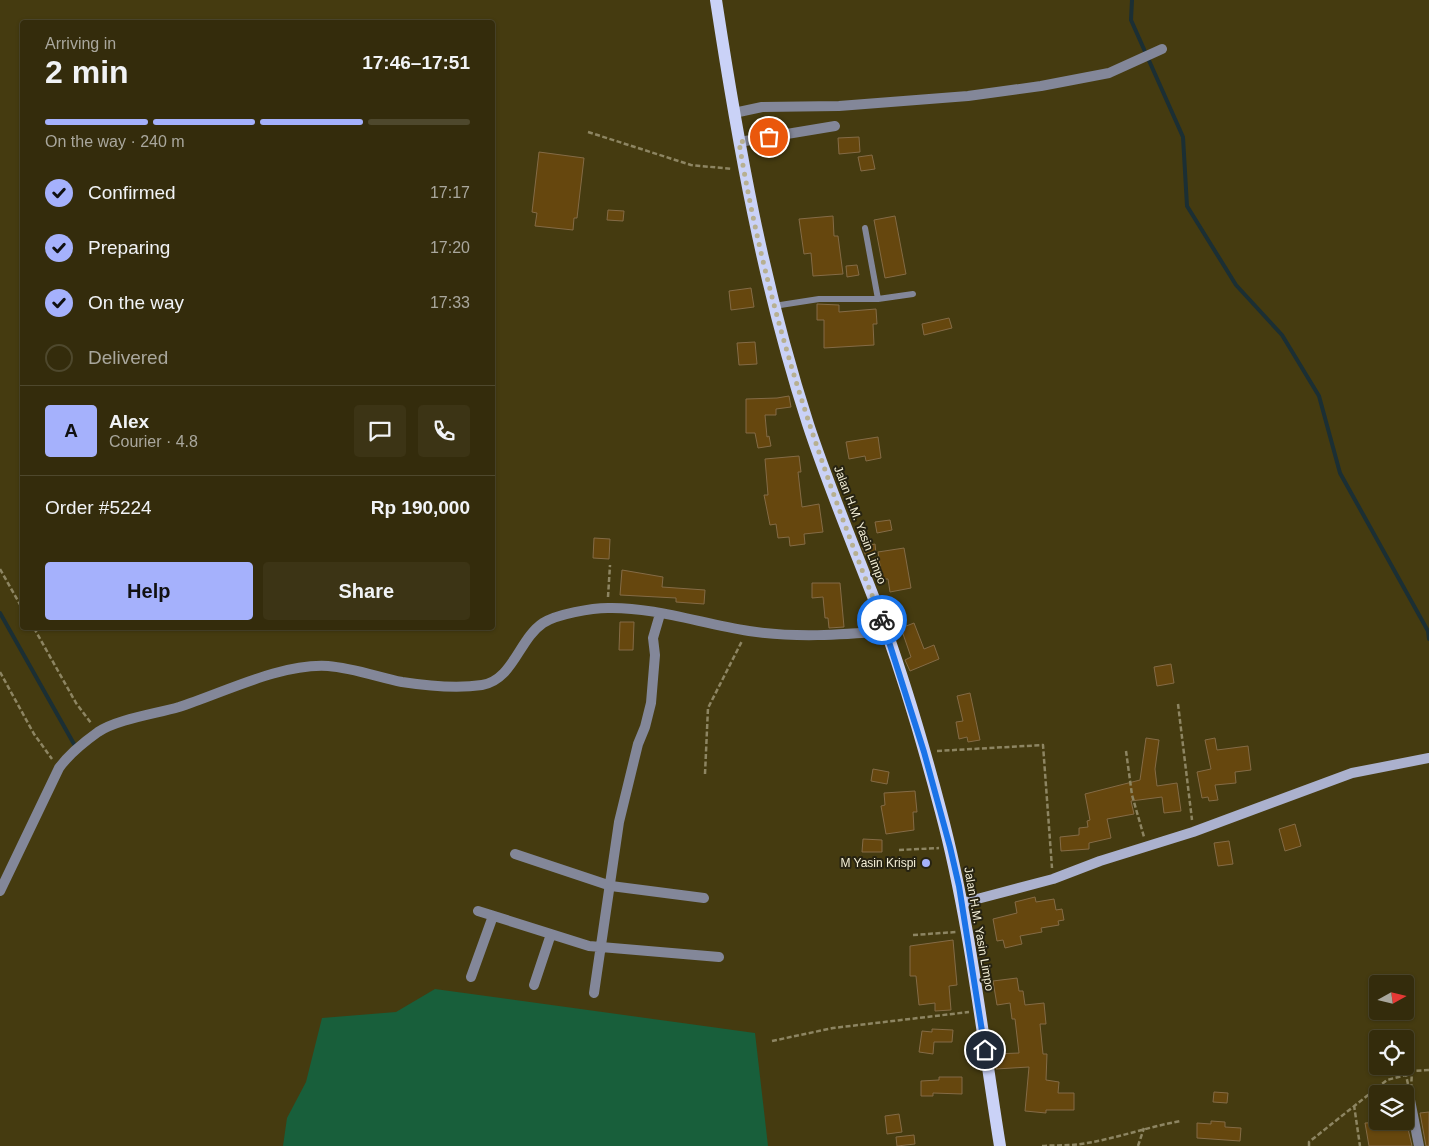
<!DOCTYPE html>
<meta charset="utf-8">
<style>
:root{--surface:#342c0c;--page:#3c3415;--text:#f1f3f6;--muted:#a9a79d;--line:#4e482d;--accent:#a5b1fc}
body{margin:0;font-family:Arial,sans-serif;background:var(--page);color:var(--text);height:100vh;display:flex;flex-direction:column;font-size:19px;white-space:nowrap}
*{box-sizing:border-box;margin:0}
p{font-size:16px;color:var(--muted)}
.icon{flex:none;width:28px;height:28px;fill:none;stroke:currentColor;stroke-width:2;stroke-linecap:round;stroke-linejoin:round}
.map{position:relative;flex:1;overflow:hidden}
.sheet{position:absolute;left:20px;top:20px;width:475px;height:610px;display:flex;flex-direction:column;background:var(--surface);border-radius:5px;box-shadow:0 1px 4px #0004,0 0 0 1px var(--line)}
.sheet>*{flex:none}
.needle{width:32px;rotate:82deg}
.buttons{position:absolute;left:1369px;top:975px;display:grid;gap:10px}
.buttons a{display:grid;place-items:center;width:45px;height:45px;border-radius:5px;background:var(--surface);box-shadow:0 1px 4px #0004,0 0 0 1px var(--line);font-size:25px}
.pin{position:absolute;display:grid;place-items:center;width:42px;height:42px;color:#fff;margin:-21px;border:2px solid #fff;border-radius:50%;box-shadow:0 1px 5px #0007}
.courier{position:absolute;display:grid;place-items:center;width:50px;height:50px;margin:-25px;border:4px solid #1a73e8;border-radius:50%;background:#fff;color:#222;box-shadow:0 1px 6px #0007}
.headline em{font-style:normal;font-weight:600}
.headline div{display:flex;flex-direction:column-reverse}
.headline{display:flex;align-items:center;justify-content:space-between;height:85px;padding:0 25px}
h1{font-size:32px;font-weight:600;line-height:38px}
.bar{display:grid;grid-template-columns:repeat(4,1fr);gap:8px 5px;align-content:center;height:60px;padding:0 25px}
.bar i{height:6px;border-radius:4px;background:var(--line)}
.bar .active{background:var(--accent)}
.bar p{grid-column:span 4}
.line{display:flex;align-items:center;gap:12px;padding:0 25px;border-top:1px solid var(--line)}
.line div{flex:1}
.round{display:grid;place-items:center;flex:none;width:52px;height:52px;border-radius:5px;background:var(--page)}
ol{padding:0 25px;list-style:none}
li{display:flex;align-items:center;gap:15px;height:55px}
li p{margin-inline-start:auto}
li .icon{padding:5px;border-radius:50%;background:var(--accent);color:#111;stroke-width:4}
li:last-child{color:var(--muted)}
li i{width:28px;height:28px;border:2px solid var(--line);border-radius:50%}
.primary-button{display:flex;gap:10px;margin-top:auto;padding:10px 25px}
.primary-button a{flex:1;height:58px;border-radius:5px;background:var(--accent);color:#111;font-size:20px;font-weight:600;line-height:58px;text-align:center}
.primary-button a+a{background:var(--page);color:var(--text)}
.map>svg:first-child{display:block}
</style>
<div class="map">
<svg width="1429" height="1146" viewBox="0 0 1429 1146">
<rect width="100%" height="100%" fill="#453b10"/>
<!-- green -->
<path fill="#185f3b" d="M435,989L755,1033L768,1146H283L287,1118L306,1082L322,1018L396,1012Z"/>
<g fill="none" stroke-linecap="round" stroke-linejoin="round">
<!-- stream -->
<path stroke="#1b2f34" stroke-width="4" d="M1132,0L1131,20L1183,137L1187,206L1236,285L1282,335L1319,396L1340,473L1428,631L1429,639
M0,613L74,744"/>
</g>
<!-- building -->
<path fill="#66470e" stroke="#846b46" d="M859,137L860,152L839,154L838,138Z
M539,152L584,158L577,218H574L573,230L535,226L537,213L532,212Z
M872,155L875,169L861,171L858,157Z
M608,210L624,211L623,221L607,220Z
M833,216L834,236H838L843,274L813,276L811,253L804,254L799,219Z
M895,216L906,274L885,278L874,220Z
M857,265L859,275L847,277L846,266Z
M751,288L754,307L731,310L729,291Z
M817,304L839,305V312L876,309L877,324H873L874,345L824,348V320H817Z
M949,318L952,328L924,335L922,324Z
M755,342L757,364L739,365L737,343Z
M789,396L791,407L776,409V415H765L767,437L769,436L771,446L758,448L755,433H746V399L777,398Z
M878,437L881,458L866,461L865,456L849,459L846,442Z
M799,456L801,472H798L802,507L819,504L823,532L804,534L805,544L790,546L789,537L778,538L776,524L770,525L764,495H768L765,459Z
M890,520L892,530L877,533L875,522Z
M594,538L610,539L609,559L593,558Z
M875,544L876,554L866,556L862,547Z
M904,548L911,588L890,592L888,579H882L878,552Z
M622,570L663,577L662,587L705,590L704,604L676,602V598L620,595Z
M812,583H840L844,627L829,628L828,618H825L823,597L812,598Z
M620,622H634L633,650H619Z
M914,623L924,649L934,645L939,659L910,671L905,660L911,657L901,628Z
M1171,664L1174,683L1157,686L1154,667Z
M970,693L980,740L968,742L967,737L959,739L956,722L963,721L957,696Z
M1146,738L1159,740L1155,769L1157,786L1177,783L1181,811L1164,813L1162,797L1131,801L1134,814L1107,819L1111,838L1089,843V849L1061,851L1060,837L1079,835V828L1088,827L1087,821L1090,820L1085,794L1140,780Z
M1215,738L1217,750L1248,746L1251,770L1235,772L1236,783L1215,785L1218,800L1209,801L1208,797L1202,798L1197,772L1211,769L1205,740Z
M873,769L889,772L887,784L871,781Z
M915,791L917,812H913L914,830L886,834L881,806L885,805L884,793Z
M1295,824L1301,846L1285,851L1279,829Z
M863,839L882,840V852H862Z
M1229,841L1233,864L1218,866L1214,843Z
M1035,897L1036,902L1054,899L1056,910L1062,909L1064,920L1058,921L1059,925L1041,928L1042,932L1020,936L1022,944L1005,948L1003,940L997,941L993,919L1017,913L1015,902Z
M953,940L957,985L949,986L951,1010L935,1011V1003L919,1005L916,976H910V946Z
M1017,978L1019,991H1023L1025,1005L1044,1003L1046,1024H1040L1043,1054H1047L1046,1080L1059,1082L1058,1093H1074V1110H1046V1113L1025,1111L1029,1067L996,1069L994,1054L1019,1053L1015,1019H1012L1010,1003L997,1005L993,981Z
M932,1029L953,1030L952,1042H934L933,1054L919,1052L922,1031L932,1032Z
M939,1077H962V1094L933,1093V1096H921V1081L939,1080Z
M1214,1092L1228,1093L1227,1103L1213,1102Z
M1429,1112V1146H1426L1420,1113Z
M899,1114L902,1132L887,1134L885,1116Z
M1405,1116L1412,1146H1369L1365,1123L1405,1121Z
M1211,1121L1225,1122V1127L1241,1128L1240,1141L1197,1138V1123L1211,1124Z
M914,1135L915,1144L897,1146L896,1137Z"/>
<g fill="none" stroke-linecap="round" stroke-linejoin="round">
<!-- path -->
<path stroke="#8d8562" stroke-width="2.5" stroke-dasharray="5 2.5" stroke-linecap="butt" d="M588,132L691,165L732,169
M0,569L22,608
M608,597L610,565
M34,628L76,703L91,723
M0,672L34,734L52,759
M1178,704L1192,820
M937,751L1043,745L1052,868
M1126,751L1132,795L1144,837
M705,774L708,708L742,641
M899,850L939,848
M913,935L956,932
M772,1041L833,1028L969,1012
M1411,1089L1412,1071L1429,1070
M1354,1105L1360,1146
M1042,1146C1055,1145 1068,1146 1081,1144C1115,1139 1147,1127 1181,1121
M1138,1146L1144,1128
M1309,1146V1142L1387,1080L1406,1075L1409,1089"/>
<!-- lane -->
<path stroke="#838799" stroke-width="6" d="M865,228L878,299
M774,306L819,299H878L913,294"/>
<!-- street -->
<path stroke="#838799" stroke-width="10" d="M734,113L762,107L839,106L968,96L1041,86L1109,73L1162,49
M739,142L835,126
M515,854L611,886L704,898
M0,891L59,768C69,754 84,742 98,732C118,719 155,714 179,707C223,693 281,663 328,666C353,668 378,677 402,682C428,686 456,689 482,685C513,680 519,639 543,623C557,614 592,608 608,608C655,607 702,624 749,631C795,638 840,635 886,631
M478,911L589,946L719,957
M471,977L493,916
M534,985L551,934
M594,993L619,822L638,744L645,727L651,703L655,655L653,638L660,614
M1410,1100L1419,1146"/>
<!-- secondary -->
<path stroke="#abb1ce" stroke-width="10" d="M962,903L1053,879L1100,861L1193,832L1352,773L1429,758"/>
<!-- primary -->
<path stroke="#cad2f7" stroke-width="12" d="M716,0C738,144 763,285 808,424C831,494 860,561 886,630C907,689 925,751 941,812C970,921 982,1035 1000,1146"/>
</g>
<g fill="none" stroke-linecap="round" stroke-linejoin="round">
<!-- done -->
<path stroke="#b7b091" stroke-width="5" stroke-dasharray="0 9" d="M769,137L739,142C766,307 819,465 882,620"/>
<!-- route -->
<path stroke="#1a73e8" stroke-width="6" d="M882,620L924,752L950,847L959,886L985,1050"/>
</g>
<!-- markers -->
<circle fill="#a5b1fc" stroke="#272311" stroke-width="2" cx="926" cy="863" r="5"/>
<g text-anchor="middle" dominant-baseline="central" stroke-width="4" stroke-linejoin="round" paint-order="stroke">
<!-- street labels -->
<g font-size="12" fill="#f4efd7" stroke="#272311">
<text transform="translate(860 525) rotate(69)">Jalan H.M. Yasin Limpo</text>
<text transform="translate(979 929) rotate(80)">Jalan H.M. Yasin Limpo</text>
</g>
<!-- poi labels -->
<g font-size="12" fill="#f4efd7" stroke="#272311" text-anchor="end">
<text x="916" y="863">M Yasin Krispi</text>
</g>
</g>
</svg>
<div class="buttons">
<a><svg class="needle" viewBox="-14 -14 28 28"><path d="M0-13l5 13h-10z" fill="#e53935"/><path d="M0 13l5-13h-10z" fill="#a9a79d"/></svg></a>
<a><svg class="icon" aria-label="locate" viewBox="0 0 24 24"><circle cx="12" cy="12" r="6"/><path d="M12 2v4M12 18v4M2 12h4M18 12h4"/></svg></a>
<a><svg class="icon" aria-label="layers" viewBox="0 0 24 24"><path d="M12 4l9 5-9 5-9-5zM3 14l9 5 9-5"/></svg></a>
</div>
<div class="pin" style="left:769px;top:137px;background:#ea580c"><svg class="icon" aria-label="bag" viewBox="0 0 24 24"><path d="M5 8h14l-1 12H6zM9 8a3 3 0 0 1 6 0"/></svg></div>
<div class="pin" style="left:985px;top:1050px;background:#1f2937"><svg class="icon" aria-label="home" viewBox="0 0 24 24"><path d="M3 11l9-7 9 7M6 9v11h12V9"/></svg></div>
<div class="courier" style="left:882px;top:620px"><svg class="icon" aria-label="bike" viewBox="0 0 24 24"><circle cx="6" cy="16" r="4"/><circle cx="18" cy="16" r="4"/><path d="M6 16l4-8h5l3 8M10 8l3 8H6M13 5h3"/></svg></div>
<section class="sheet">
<div class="headline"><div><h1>2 min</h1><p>Arriving in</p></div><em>17:46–17:51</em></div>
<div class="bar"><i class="active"></i><i class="active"></i><i class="active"></i><i></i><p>On the way · 240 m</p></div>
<ol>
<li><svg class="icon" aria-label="check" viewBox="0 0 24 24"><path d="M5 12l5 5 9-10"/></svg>Confirmed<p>17:17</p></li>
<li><svg class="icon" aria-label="check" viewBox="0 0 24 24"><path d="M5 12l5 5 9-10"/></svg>Preparing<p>17:20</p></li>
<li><svg class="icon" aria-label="check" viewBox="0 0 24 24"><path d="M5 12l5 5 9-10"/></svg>On the way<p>17:33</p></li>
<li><i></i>Delivered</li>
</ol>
<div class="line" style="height:90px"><b class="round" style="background:var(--accent);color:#111">A</b><div><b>Alex</b><p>Courier · 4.8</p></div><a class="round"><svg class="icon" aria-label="chat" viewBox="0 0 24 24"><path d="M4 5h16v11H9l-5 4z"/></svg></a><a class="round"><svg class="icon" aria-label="phone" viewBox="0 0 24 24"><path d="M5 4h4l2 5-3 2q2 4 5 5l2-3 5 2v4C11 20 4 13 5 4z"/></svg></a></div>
<div class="line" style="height:65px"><div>Order #5224</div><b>Rp 190,000</b></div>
<div class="primary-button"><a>Help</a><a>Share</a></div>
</section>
</div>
